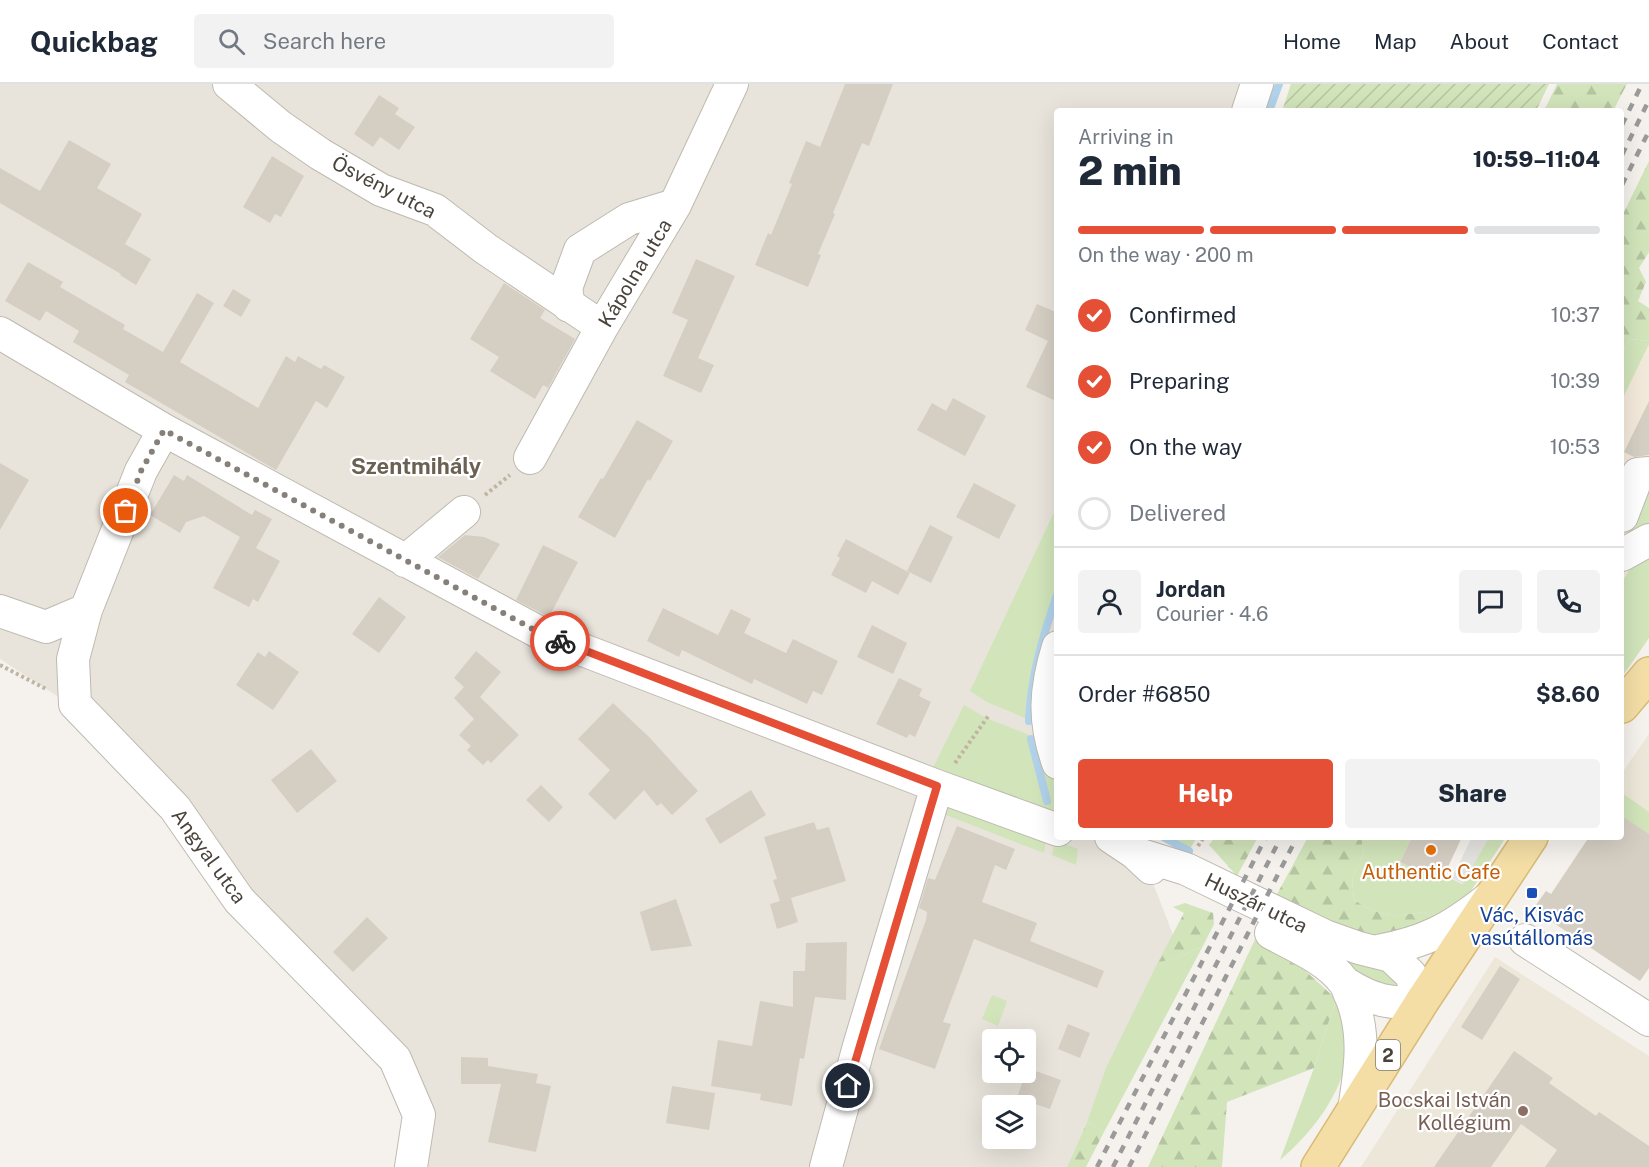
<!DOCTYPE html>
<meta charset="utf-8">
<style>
:root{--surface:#fff;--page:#f2f2f3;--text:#1f2937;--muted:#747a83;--line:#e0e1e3;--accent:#e44f35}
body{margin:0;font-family:"Public Sans",sans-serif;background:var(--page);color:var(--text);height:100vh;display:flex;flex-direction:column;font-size:22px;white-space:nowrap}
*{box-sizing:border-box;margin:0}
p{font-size:20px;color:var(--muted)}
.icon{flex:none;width:33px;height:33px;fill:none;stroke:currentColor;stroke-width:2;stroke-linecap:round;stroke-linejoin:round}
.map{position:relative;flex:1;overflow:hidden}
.sheet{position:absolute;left:1054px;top:24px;width:570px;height:732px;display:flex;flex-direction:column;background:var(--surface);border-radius:6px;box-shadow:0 6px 24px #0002}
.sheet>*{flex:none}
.tools{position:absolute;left:982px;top:945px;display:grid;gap:12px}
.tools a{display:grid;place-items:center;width:54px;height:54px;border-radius:6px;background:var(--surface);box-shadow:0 6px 24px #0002;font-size:30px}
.pin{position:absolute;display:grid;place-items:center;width:51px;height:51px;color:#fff;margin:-26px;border:3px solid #fff;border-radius:50%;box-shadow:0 2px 6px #0007}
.courier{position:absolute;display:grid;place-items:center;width:60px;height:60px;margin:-30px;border:4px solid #e44f35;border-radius:50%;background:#fff;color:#222;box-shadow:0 2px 8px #0007}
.headline em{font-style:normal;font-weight:800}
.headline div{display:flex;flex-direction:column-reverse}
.headline{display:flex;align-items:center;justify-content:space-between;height:102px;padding:0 24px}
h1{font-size:39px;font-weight:800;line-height:45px}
.bar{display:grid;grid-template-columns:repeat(4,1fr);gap:9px 6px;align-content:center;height:72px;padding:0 24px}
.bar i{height:8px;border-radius:4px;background:var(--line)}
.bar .on{background:var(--accent)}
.bar p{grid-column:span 4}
.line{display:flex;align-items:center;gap:15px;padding:0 24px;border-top:2px solid var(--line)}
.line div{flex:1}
.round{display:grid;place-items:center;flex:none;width:63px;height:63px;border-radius:6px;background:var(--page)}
ol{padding:0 24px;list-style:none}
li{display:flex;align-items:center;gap:18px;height:66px}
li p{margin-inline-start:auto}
li .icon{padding:6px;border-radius:50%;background:var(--accent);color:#fff;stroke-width:4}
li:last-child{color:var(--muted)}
li i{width:33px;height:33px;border:3px solid var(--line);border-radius:50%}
.button{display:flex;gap:12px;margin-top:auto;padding:12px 24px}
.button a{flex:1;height:69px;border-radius:6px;background:var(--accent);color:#fff;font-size:24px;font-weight:800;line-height:69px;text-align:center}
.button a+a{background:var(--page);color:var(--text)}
header{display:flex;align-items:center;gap:36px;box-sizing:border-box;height:84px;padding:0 30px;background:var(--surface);border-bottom:2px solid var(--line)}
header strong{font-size:28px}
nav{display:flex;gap:33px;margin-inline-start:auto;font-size:21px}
.search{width:420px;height:54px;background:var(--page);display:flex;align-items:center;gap:15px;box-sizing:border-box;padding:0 21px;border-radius:6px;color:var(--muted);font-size:22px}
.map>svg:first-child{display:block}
</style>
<header>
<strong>Quickbag</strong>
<div class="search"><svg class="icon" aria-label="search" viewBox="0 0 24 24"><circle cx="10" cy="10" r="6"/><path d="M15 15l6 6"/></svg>Search here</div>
<nav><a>Home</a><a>Map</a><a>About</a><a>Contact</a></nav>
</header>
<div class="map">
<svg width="1649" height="1083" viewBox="0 0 1649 1083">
<defs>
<pattern id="forest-firs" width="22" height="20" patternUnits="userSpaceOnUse" patternTransform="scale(1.5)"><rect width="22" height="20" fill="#d1e4ba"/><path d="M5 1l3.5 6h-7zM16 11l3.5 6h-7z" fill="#b5c5a1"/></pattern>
<pattern id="garden-furrows" width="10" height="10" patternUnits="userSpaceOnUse" patternTransform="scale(1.5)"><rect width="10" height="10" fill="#d1e4ba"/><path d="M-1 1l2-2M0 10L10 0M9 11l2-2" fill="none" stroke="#b5c5a1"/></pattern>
</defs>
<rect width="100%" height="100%" fill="#f5f2ed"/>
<!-- residential -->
<path fill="#e8e4db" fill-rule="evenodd" d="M0,0H1265L1256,27H1058V753H1135L1179,866L1087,1038L1067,1083H400L407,1023L381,974L172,726L68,619L0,575ZM993,956H1026V988H993ZM993,1022H1026V1054H993Z"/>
<!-- commercial -->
<path fill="#f3e9db" d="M1649,259V537L1622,577V316Z"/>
<!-- education -->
<path fill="#ece7d8" d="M1649,650V797L1582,753H1622V689Z
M1495,873L1649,972V1083H1361Z"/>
<!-- grass -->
<path fill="#d1e4ba" d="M1630,255L1649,257V260L1622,316V270Z
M1649,386V446L1636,450L1629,447L1626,440Z
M1057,422V520L1050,539L1039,582V640L987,618L970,607Z
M1649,471V554L1622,593V498L1635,477Z
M964,621L986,634L1042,656L1057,698V731L1048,730L979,700L931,688Z
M1622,709L1649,728V750L1622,732Z
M952,721L1047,751L1044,769L941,729Z
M1163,753H1197L1189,767Z
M1361,753H1412L1400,778L1440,798L1444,791L1462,800L1489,753H1506L1463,819L1436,836L1424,828C1390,833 1384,834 1354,816L1352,794L1364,769Z
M1059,758L1078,765L1076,781L1052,771L1054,762Z
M1266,832L1382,883L1397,897C1395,905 1390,906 1383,908Z
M1203,862L1104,1048L1087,1038L1106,984L1158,878L1175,875Z
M992,911L1007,917L998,942L982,935Z
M1336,915C1339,921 1343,926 1344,932C1362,986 1318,1044 1280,1076L1314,984Z"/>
<!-- forest -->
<path fill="url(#forest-firs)" d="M1557,0H1627L1613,27H1544Z
M1649,77V168L1639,184L1646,198L1638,217L1649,224V257L1630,255L1622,270V132Z
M1215,753H1258L1237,792L1209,761Z
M1308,753H1361L1364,769L1352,794L1354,816C1384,834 1390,833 1424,828L1436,836L1387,851L1363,852L1276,812Z
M1185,819L1213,829L1214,840L1203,862L1175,875L1158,878L1184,829L1173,823Z
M1258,849L1298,880L1336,915L1314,984L1227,1018L1222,1083H1148Z
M1087,1038L1104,1048L1086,1083H1067Z"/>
<!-- garden -->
<path fill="url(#garden-furrows)" d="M1291,0H1549L1536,27H1282Z"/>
<!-- parking -->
<path fill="#e4e3e0" d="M1472,753H1489L1463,800L1452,794Z"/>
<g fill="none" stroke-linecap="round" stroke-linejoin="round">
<!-- stream -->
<path stroke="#b1d2ea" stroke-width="8" d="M1269,27L1279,0
M1029,637C1031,592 1043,551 1058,508
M1031,655L1047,717
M1163,753L1189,767"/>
</g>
<!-- building -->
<path fill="#d5cec3" d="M845,0H893L869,62L862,59L833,129L835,130L818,170L821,171L808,203L755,181L768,149L771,151L792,100L789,99L806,57L820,63Z
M379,11L399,24L395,30L415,43L399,66L380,53L373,63L354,50Z
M69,56L111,80L97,104L142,130L125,160L151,175L136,201L120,191L121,190L0,119V84L40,107Z
M272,72L304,92L281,133L275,130L270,139L243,123Z
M696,175L735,192L698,274L714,281L701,309L663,292L688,236L672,229Z
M28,178L63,198L60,203L125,241L123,245L163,268L197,209L214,219L180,278L258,324L286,272L295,278L298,272L321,285L324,281L345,293L327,324L316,317L276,386L125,298L129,291L73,258L79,247L46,227L40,237L5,217Z
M504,199L545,226L540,234L575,255L548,304L543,301L535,315L490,287L499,273L470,255Z
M233,205L251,216L241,233L223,222Z
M1037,220L1058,229V318L1026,303L1048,257L1025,246Z
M953,314L986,332L965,372L917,346L932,319L946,327Z
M1649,317V371L1634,373L1624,368Z
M637,336L673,357L650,397L648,395L615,454L578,433L601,394L603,395Z
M0,379L29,396L0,446Z
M174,391L184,397L187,391L252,431L255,426L272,435L256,464L280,477L258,518L253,515L249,523L213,504L240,453L204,432L186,438L180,449L150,431Z
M974,399L1016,421L999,455L956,433Z
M930,441L953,453L931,499L907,487Z
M465,451L484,453L500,460L478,495L438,473Z
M846,455L910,489L898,511L872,497L866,509L831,491L840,474L837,472Z
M543,461L578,478L549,533L516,516Z
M379,513L406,533L379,569L352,550Z
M663,524L718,551L731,525L751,535L744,549L786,569L793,555L838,577L822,611L813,607L807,620L754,595L752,600L682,566L679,573L647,557Z
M872,541L907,559L893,590L857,573Z
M269,567L299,588L273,626L236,601L258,568L265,573Z
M476,567L501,588L480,613L519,651L491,679L488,676L483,681L467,666L471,662L459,651L474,635L454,614L464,603L454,594Z
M899,594L922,605L919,612L931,618L915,653L909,650L907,654L876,640Z
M613,619L650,654L698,707L672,731L661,719L657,722L644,706L615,736L588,710L610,686L578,655Z
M311,665L337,697L297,729L271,696Z
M541,701L563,723L549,738L526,716Z
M751,706L766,731L720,760L705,735Z
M1622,732L1649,750V884L1640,897L1533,825L1546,807L1551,810L1589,753H1622Z
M814,738L817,746L829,743L846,797L791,814L798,838L777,845L770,820L780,817L773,796L777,795L764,753Z
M957,742L1015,765L1006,786L995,781L982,818L1037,839L1030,857L1104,887L1097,904L974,855L943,938L951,940L935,985L879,965L926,836L927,828L919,824L928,794L935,796Z
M1412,753H1462L1441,798L1400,778Z
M676,815L692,862L651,867L640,828Z
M367,833L388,854L353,888L333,868Z
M847,858L846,916L815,913L804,975L800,974L792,1022L760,1016L761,1010L711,1002L718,956L752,962L760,917L793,923V887H805L806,859Z
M1500,882L1520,895L1482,956L1461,943Z
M1068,940L1090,949L1080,974L1058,965Z
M1514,967L1553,994L1549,999L1596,1032L1599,1028L1649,1062V1083H1545L1557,1066L1521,1040L1491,1083H1434Z
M461,973L488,974V982L538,990L536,999L551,1002L536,1068L488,1058L501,1000H461Z
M1027,984L1061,996L1050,1025L1017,1014Z
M672,1002L715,1009L709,1046L666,1039Z"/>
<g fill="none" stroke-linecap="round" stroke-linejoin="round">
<defs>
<path id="minor" d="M229,0L281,43L320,70L381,106L435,126L486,165L602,243
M1248,27L1257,0
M569,222L566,204L580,166L629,135L675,121
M0,249L164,346
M530,374L602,243L675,121L732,0
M1622,432L1638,390L1649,389
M1622,471L1649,456
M405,477L464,428
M86,526L141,387L164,346L544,551L937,702L1058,746
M0,527L46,543L86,526L73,575L75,620L175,724L239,816L395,975L419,1031L411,1083
M1058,563C1045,605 1043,637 1058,679
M1111,753L1135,769L1151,784
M1135,769L1186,785L1325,852L1359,864L1391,872L1410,890L1423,916C1391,922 1372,916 1345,899
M1271,849C1295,862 1327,875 1344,898C1348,903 1349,910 1352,915C1366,952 1360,987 1354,1026
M1525,856L1649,936
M1378,867C1426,858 1450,845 1488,815
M826,1083L859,962L937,702"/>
<path id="major" d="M1622,622L1649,590
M1318,1083L1423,916L1531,753"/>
</defs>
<!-- minor casing -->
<use href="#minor" stroke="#bfbab0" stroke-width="34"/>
<!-- major casing -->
<use href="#major" stroke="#d8bb77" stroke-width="36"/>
<!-- path -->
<path stroke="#c0b5a3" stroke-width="4" stroke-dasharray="3 3" stroke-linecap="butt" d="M485,411L510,391
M0,581L48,606
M955,679L989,631
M1198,762L1204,753"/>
<!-- minor -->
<use href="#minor" stroke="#fff" stroke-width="32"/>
<!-- major -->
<use href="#major" stroke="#f4dea6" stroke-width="33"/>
<!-- rail -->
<path stroke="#9a9a9a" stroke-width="4.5" stroke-dasharray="8 8" stroke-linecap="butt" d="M1622,41L1642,0
M1622,71L1649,16
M1622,101L1649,47
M1097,1083L1266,753
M1113,1083L1281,753
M1129,1083L1297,753"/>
</g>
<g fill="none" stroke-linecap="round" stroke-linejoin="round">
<!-- done -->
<path stroke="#858079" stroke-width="6" stroke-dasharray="0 10.8" d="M126,427L141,387L164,346L544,551L560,557"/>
<!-- route -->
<path stroke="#e44f35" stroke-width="8" d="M560,557L937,702L848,1002"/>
</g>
<!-- markers -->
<circle fill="#e8710a" stroke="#fff" stroke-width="2" cx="1431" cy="766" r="6"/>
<rect fill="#1a4fb4" stroke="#fff" stroke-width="2" x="1526" y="803" width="12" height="12" rx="3"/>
<circle fill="#8d6e63" stroke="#fff" stroke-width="2" cx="1523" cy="1027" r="6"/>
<g text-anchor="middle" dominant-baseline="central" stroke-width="4.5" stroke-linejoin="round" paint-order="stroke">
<!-- shield labels -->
<rect fill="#fff" stroke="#807b76" stroke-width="1.5" x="1376" y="956" width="24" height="30" rx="4.5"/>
<g font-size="18" font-weight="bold" fill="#49433b">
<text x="1388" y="971">2</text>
</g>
<!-- street labels -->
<g font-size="20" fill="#49433b" stroke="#fff">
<text transform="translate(384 103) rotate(27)">Ösvény utca</text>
<text transform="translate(635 189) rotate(-59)">Kápolna utca</text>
<text transform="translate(209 772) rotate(54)">Angyal utca</text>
<text transform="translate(1256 819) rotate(26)">Huszár utca</text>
</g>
<!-- food labels -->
<g font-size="20" fill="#c56008" stroke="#fff">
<text x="1431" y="788">Authentic Cafe</text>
</g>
<!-- transit labels -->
<g font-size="20" fill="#164399" stroke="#fff">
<text x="1532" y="831">Vác, Kisvác<tspan x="1532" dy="23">vasútállomás</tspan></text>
</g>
<!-- education labels -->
<g font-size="20" fill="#785e54" stroke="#fff" text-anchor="end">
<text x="1511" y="1016">Bocskai István<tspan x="1511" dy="23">Kollégium</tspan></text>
</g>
<!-- quarter labels -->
<g font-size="22" font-weight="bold" fill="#6a6153" stroke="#fff">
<text x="416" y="382">Szentmihály</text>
</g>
</g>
</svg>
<div class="tools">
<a><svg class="icon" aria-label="locate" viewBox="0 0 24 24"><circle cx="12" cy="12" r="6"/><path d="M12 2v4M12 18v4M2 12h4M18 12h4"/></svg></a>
<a><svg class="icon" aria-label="layers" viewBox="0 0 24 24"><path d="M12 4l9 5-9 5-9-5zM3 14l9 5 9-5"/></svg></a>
</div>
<div class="pin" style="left:126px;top:427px;background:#ea580c"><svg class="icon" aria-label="bag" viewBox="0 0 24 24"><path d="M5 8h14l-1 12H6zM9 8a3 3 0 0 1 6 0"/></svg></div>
<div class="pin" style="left:848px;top:1002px;background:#1f2937"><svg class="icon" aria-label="home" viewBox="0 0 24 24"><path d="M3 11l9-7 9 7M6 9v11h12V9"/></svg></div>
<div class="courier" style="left:560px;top:557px"><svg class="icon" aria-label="bike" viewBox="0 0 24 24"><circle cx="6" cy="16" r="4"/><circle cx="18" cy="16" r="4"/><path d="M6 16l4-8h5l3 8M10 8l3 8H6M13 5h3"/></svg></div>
<section class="sheet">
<div class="headline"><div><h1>2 min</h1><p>Arriving in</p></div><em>10:59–11:04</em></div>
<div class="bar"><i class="on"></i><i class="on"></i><i class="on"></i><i></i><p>On the way · 200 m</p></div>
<ol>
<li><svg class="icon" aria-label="check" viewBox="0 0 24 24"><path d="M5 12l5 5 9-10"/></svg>Confirmed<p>10:37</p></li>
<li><svg class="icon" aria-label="check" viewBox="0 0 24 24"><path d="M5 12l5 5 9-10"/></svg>Preparing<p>10:39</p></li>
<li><svg class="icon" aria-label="check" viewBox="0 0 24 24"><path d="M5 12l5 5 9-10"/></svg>On the way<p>10:53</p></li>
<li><i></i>Delivered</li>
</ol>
<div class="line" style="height:108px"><a class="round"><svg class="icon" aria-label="person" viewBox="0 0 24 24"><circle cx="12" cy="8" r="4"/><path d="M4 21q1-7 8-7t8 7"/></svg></a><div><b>Jordan</b><p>Courier · 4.6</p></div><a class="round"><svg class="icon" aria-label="chat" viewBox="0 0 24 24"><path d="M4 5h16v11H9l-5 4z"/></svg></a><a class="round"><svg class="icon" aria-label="phone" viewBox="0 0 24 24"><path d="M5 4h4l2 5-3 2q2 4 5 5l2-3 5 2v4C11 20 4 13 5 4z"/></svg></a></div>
<div class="line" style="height:78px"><div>Order #6850</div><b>$8.60</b></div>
<div class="button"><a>Help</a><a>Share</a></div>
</section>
</div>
